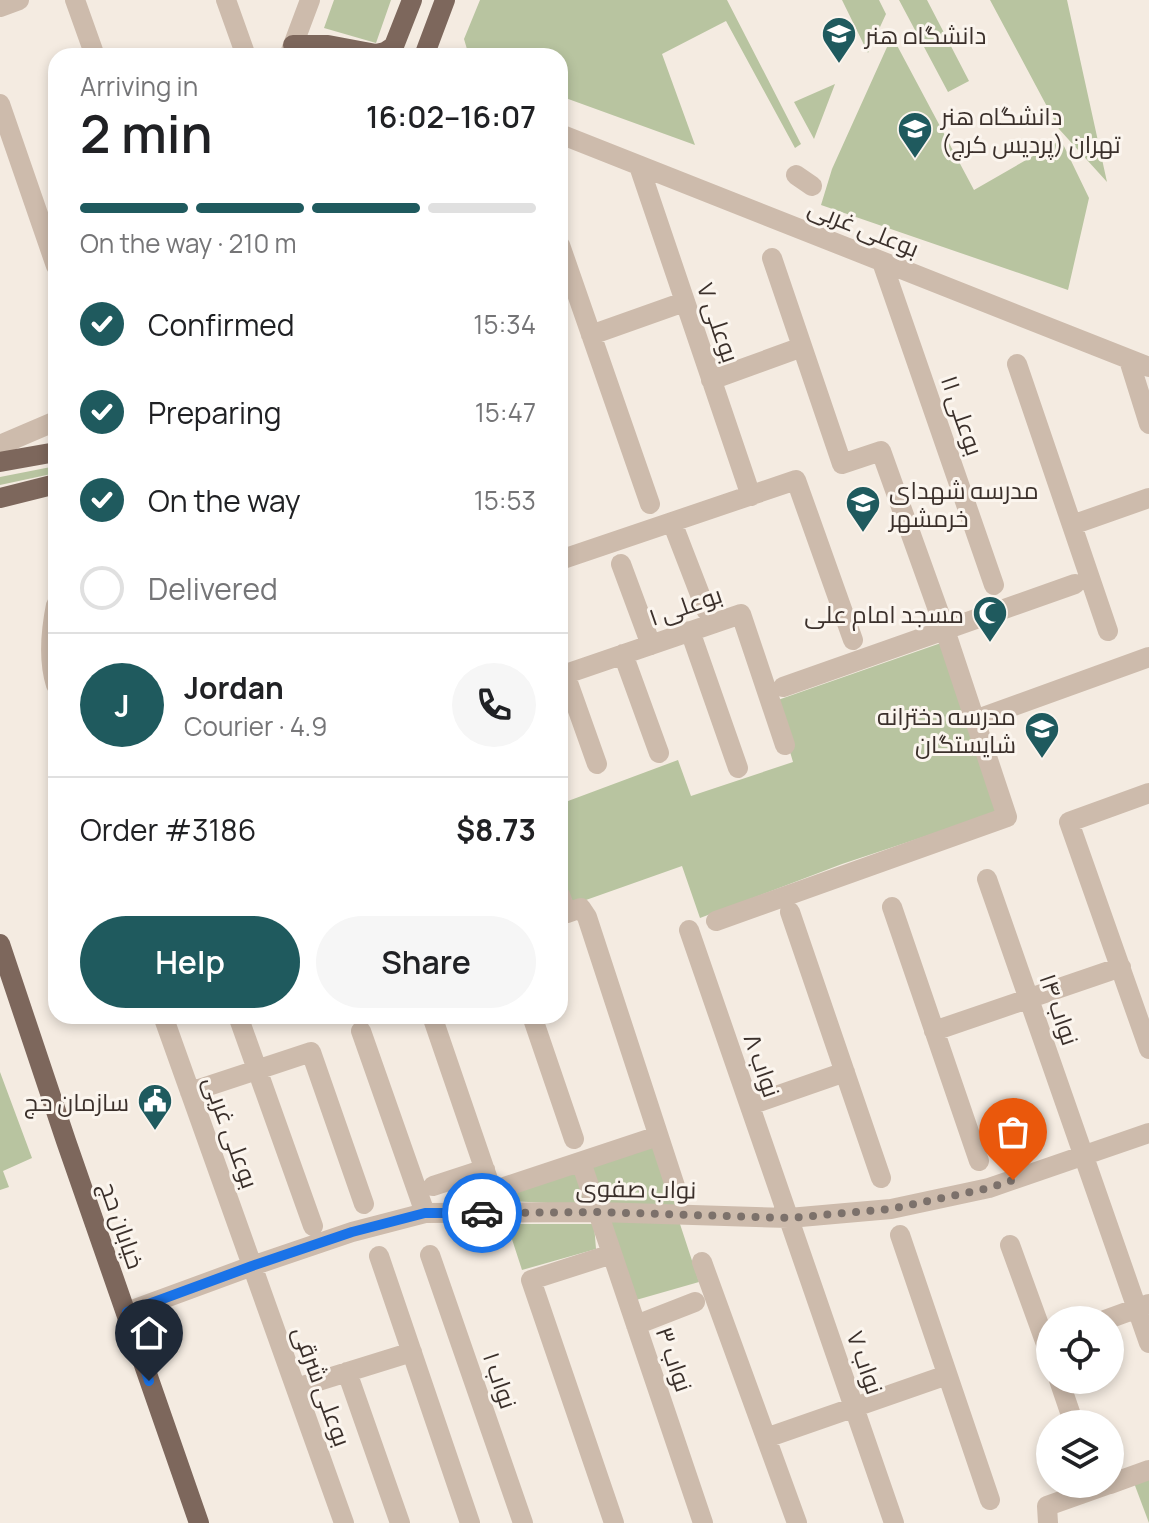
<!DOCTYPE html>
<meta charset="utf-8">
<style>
:root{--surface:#fff;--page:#f6f6f6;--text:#202124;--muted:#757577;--line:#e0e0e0;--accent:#1f5a5e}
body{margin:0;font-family:Manrope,Cairo,sans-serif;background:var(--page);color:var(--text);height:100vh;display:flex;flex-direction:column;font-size:30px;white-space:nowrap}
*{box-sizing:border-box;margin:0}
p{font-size:26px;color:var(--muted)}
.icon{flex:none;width:44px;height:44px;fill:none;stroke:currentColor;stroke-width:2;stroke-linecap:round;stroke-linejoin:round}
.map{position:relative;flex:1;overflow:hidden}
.details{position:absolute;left:48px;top:48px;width:520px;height:976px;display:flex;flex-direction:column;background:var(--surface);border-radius:24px;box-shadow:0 4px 12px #0003}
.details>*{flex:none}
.controls{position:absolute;left:1036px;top:1306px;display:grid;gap:16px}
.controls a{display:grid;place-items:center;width:88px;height:88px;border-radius:50%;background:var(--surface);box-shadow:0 4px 12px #0003;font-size:40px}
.pin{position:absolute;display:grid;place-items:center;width:68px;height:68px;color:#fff;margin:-82px -34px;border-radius:50% 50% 50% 0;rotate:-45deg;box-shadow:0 0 8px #0007}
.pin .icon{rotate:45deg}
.courier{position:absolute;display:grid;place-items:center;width:80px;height:80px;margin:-40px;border:6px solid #1a73e8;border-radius:50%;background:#fff;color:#222;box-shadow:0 2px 10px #0007}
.overview em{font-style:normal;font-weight:600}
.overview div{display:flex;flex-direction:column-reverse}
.overview{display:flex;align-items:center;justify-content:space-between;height:136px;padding:0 32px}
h1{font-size:52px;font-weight:600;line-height:60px}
.bar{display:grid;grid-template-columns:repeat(4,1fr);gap:12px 8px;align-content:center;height:96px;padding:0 32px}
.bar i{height:10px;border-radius:6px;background:var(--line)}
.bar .selected{background:var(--accent)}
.bar p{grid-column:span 4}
.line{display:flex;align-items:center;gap:20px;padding:0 32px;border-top:2px solid var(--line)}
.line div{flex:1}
.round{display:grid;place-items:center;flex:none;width:84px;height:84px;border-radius:42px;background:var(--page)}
ol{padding:0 32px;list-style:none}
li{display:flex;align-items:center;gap:24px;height:88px}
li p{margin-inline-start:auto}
li .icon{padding:8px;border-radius:50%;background:var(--accent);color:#fff;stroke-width:4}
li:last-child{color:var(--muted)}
li i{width:44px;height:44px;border:4px solid var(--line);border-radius:50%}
.cta{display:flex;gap:16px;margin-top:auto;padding:16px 32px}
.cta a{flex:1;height:92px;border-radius:48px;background:var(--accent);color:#fff;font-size:32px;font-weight:600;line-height:92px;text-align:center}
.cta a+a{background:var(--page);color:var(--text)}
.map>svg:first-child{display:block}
</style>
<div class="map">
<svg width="1149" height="1523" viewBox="0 0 1149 1523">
<rect width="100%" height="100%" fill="#f4ebe1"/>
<!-- green -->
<path fill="#b8c4a0" d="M334,0H391L376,43L324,28Z
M480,0H727L801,144L795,148L726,21L662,54L695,145L560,96V56H469L464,39Z
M842,0H879L886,14L868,53Z
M899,0H927L969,81L948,92Z
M990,0H1067L1107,182L1059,129Z
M892,36L974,190L1061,140L1089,198L1068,290L821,205L832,169Z
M835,84L814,139L794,102Z
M56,466V473L0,485V477Z
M941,643L998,812L842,864L700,918L682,866L569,906L560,878V804L678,760L691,796L793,762L775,701Z
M0,1072L32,1158L3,1171L9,1187L0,1190Z
M655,1141L676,1208L603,1205L589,1165Z
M577,1169L589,1205L490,1200Z
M606,1219L679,1221L699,1282L636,1300Z
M507,1224H594L596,1249L522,1270Z
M1149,1478V1523L1134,1483Z"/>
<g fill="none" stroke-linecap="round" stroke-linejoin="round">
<!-- minor -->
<path stroke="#cdbbac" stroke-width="20" d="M75,0L95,56
M226,0L246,56
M0,7L19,0
M289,56L310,0
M0,104L56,266
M560,134L1149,367
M639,166L751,496
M796,175L812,186
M560,245L650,504
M882,262L994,585
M591,335L684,302
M1129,360L1149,424
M1017,364L1108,631
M711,380L802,347
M0,445L56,421
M672,522L706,610
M1072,525L1149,498
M560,560L796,480L853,640
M621,564L651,645
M56,605C51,630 48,660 56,685
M690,631L738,768
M623,654L659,753
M565,674L597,764
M560,676L741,614L785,745
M783,687L1075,584
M975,720L1149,657
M1149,793L1069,822L1149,1049
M987,879L1149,1343
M560,895L567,913L581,908L587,917L675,1186
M892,907L979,1161
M790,912L881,1178
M716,921L1007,817L942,621L881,451L842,464L772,258
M689,930L894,1523
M163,1016L344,1523
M238,1016L313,1226
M432,1016L492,1191L658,1136
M532,1016L574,1139
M361,1031L425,1213
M934,1031L1121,967
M190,1092L311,1052L364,1204
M750,1105L845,1072
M581,1162L703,1523
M433,1186L485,1169
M900,1235L990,1500
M1010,1245L1050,1355
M612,1254L531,1280L614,1523
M430,1255L523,1523
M379,1256L470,1523
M702,1262L797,1523
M127,1312L252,1266L352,1232L425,1213L598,1212L789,1218L891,1209L989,1188L1149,1133
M1105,1320L1149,1304
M636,1325L695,1302
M347,1372L400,1523
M1059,1380L1074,1424
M296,1388L412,1352
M766,1438L947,1375
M1110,1484L1149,1470
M1048,1523L1047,1506L1109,1484"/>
<!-- major -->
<path stroke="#7d675c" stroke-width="20" d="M293,45H328L376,54L385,52L394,46
M390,56L412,0
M424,56L445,0
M0,462L56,452
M0,498L56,484
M0,944L66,1141L199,1523"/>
</g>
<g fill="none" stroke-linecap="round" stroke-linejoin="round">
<!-- done -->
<path stroke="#7c716b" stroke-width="8" stroke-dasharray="0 14.4" d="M482,1213L598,1212L789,1218L891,1209L989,1188L1013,1180"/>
<!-- route -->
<path stroke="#1a73e8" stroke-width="10" d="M149,1381L127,1312L252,1266L352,1232L425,1213H482"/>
</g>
<!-- icons -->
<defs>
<symbol id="university-pin" viewBox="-11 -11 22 30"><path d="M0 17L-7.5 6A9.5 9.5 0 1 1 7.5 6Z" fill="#1f5a5e" stroke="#fbf5ee"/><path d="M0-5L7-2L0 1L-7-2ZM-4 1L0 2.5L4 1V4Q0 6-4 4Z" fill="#fff"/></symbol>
<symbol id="school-pin" viewBox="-11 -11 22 30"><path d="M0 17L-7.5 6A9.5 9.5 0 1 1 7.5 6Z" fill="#1f5a5e" stroke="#fbf5ee"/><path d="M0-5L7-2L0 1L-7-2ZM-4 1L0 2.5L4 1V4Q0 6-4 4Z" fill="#fff"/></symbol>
<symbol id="mosque-pin" viewBox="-11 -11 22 30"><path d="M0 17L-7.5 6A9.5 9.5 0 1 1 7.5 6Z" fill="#1f5a5e" stroke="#fbf5ee"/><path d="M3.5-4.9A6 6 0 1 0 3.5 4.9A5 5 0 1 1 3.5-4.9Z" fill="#fff"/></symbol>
<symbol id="civic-pin" viewBox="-11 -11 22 30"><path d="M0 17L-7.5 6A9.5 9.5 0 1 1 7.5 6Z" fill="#1f5a5e" stroke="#fbf5ee"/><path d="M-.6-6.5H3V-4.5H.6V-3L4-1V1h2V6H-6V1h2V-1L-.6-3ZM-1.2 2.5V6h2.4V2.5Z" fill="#fff"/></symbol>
</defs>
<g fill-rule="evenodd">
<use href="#university-pin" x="819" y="14" width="40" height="54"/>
<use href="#university-pin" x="895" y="109" width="40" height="54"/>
<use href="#school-pin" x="843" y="483" width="40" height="54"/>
<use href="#mosque-pin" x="970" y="593" width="40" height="54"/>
<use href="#school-pin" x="1022" y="709" width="40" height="54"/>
<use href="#civic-pin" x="135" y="1081" width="40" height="54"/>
</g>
<g text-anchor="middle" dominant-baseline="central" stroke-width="6" stroke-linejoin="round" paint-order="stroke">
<!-- poi labels -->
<g font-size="24" fill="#3b302b" stroke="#fbf5ee" text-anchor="start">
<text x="865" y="34">دانشگاه هنر</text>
<text x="941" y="115">دانشگاه هنر<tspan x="941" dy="28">تهران (پردیس کرج)</tspan></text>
<text x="889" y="489">مدرسه شهدای<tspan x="889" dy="28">خرمشهر</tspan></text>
<text x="964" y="613" text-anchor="end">مسجد امام علی</text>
<text x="1016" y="715" text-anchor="end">مدرسه دخترانه<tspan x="1016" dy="28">شایستگان</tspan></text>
<text x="129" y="1101" text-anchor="end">سازمان حج</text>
</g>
<!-- street labels -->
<g font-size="24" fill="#3b302b" stroke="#fbf5ee">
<text transform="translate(864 227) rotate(22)">بوعلی غربی</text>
<text transform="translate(719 322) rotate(71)">بوعلی ۷</text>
<text transform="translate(963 415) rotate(71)">بوعلی ۱۱</text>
<text transform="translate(685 605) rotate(-19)">بوعلی ۱</text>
<text transform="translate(1060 1009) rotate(71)">نواب ۱۴</text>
<text transform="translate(763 1065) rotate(71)">نواب ۸</text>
<text transform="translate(232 1132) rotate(70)">بوعلی غربی</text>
<text transform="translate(636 1188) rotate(1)">نواب صفوی</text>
<text transform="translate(123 1225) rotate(71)">خیابان حج</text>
<text transform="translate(675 1359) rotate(71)">نواب ۳</text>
<text transform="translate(866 1362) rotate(71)">نواب ۷</text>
<text transform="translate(501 1380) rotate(71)">نواب ۱</text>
<text transform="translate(323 1386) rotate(70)">بوعلی شرقی</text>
</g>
</g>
</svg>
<div class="controls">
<a><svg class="icon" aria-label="locate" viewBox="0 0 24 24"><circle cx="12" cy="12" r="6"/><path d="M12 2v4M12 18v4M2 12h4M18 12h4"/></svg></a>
<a><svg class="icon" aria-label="layers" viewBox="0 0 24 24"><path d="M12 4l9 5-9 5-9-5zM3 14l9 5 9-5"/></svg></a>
</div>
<div class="pin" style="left:1013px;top:1180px;background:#ea580c"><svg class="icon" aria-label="bag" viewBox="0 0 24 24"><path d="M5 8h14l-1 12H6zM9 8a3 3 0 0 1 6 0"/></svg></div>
<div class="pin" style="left:149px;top:1381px;background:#1f2937"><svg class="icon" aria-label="home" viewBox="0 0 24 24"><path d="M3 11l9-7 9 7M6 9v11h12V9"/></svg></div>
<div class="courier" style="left:482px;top:1213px"><svg class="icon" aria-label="car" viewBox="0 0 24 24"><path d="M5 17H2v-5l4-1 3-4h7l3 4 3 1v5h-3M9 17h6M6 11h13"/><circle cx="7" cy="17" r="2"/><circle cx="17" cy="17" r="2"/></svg></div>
<section class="details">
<div class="overview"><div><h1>2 min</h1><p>Arriving in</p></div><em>16:02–16:07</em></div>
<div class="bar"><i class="selected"></i><i class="selected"></i><i class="selected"></i><i></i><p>On the way · 210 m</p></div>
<ol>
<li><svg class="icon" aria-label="check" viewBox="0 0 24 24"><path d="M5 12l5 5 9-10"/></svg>Confirmed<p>15:34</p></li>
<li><svg class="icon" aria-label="check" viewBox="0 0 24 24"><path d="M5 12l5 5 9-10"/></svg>Preparing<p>15:47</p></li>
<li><svg class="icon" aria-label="check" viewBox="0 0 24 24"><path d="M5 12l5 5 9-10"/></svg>On the way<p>15:53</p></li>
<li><i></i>Delivered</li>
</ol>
<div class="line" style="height:144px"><b class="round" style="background:var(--accent);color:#fff">J</b><div><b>Jordan</b><p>Courier · 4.9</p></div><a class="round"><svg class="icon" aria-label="phone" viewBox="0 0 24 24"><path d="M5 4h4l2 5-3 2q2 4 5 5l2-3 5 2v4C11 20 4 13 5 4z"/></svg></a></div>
<div class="line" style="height:104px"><div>Order #3186</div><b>$8.73</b></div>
<div class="cta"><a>Help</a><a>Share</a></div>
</section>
</div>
